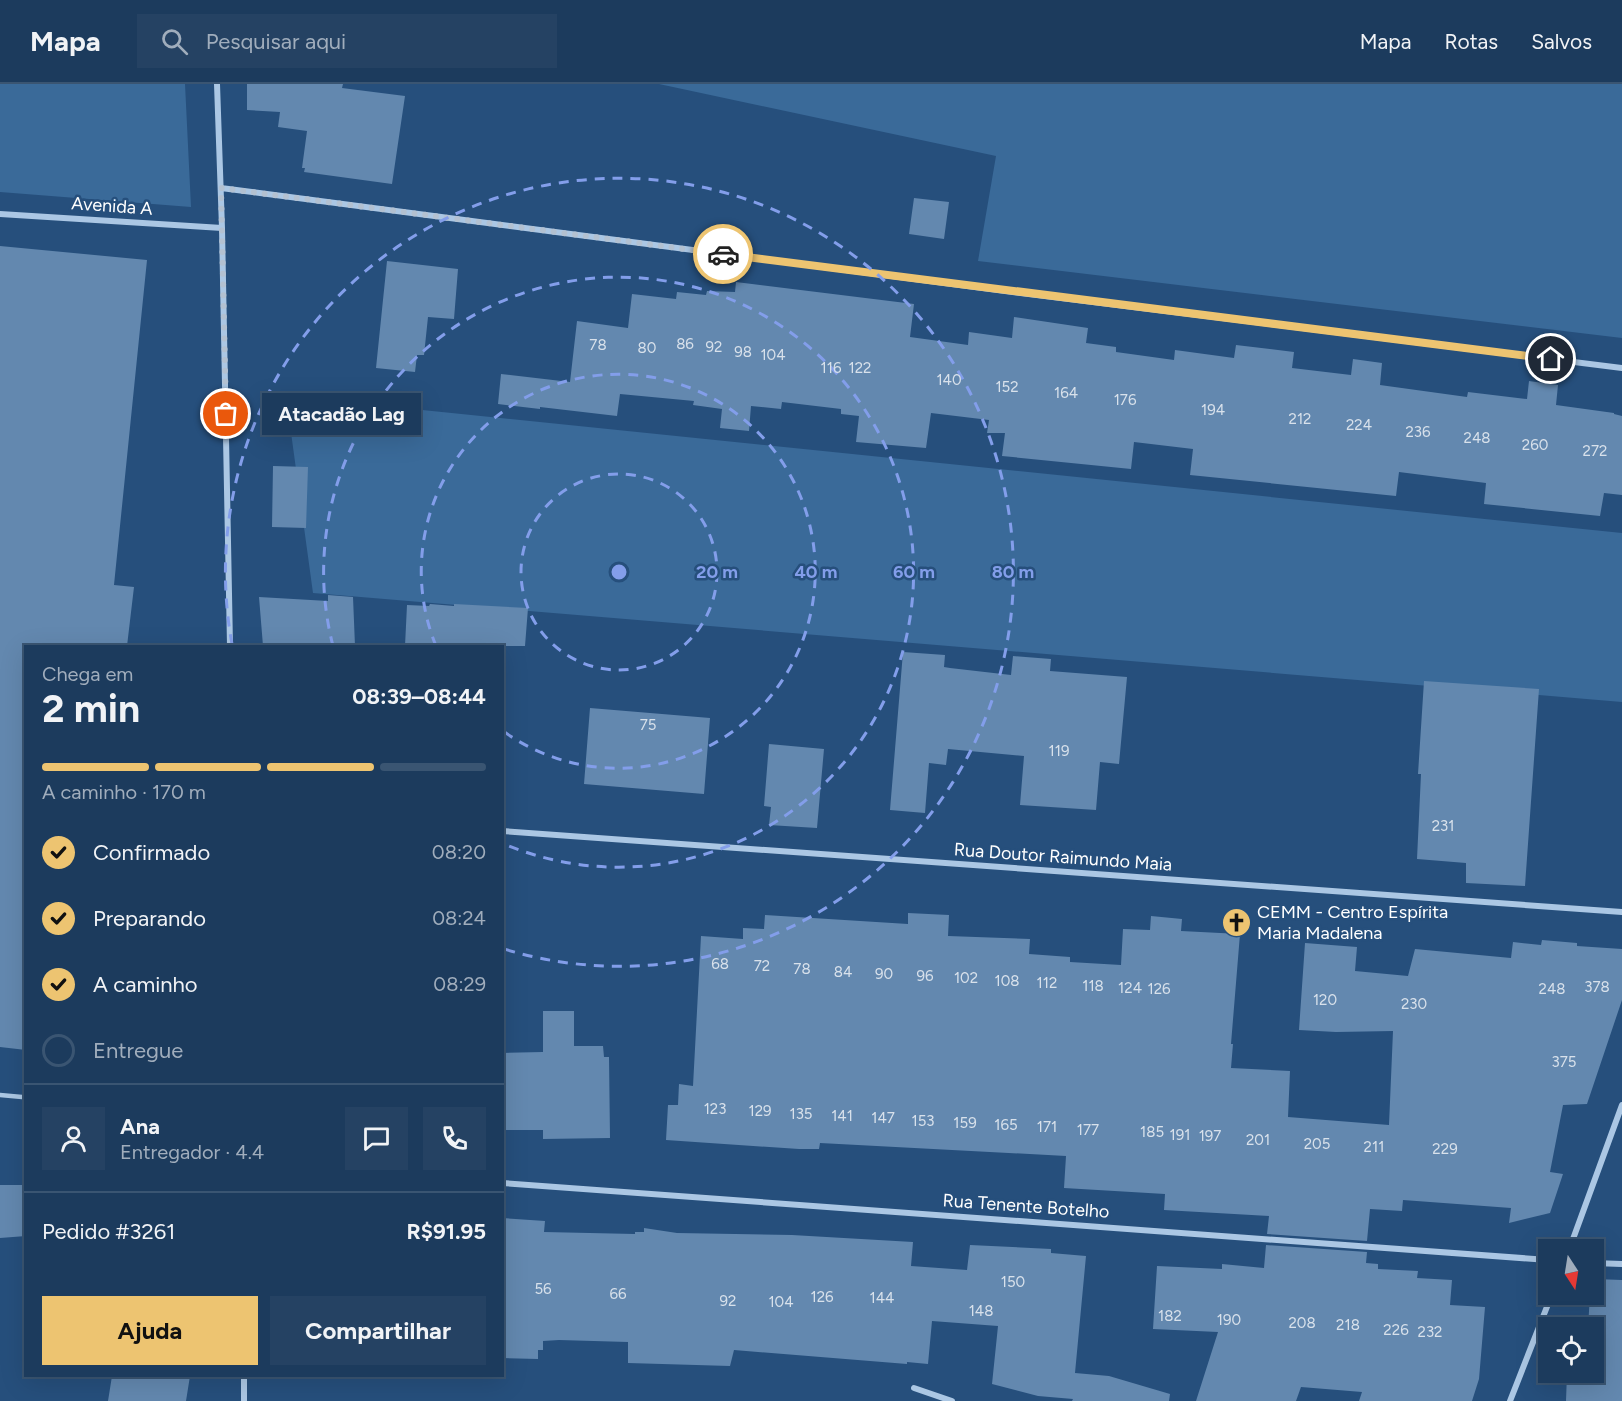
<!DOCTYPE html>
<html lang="pt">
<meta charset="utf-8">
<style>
:root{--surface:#1c3b5d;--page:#254263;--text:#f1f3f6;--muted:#a0adbc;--line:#3a5572;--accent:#edc471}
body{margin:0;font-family:Figtree,sans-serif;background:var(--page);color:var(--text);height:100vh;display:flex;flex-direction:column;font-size:22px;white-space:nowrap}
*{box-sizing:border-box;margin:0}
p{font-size:20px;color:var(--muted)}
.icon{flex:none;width:33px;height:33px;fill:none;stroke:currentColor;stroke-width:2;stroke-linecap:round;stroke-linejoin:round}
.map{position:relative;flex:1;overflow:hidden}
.panel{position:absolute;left:24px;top:561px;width:480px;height:732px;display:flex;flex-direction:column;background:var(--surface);border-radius:0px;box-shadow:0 6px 24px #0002,0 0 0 2px var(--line)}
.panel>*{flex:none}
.needle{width:39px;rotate:168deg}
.fabs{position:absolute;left:1538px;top:1155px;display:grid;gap:12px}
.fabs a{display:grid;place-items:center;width:66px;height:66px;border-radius:0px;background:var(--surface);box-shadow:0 6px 24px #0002,0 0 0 2px var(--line);font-size:30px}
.pin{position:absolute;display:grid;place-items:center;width:51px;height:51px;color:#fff;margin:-26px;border:3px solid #fff;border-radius:50%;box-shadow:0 2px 6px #0007}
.courier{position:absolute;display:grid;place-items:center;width:60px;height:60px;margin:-30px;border:4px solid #edc471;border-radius:50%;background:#fff;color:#222;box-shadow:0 2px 8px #0007}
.bubble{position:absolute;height:42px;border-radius:0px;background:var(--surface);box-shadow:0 6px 24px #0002,0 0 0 2px var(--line);font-size:20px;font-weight:700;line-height:42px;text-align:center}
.head em{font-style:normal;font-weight:700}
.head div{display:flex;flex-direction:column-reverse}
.head{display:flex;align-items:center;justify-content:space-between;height:102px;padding:0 18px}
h1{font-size:39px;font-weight:700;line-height:45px}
.bar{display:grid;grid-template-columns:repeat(4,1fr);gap:9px 6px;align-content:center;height:72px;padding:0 18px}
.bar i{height:8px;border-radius:4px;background:var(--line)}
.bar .active{background:var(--accent)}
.bar p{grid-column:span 4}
.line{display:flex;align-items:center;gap:15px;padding:0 18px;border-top:2px solid var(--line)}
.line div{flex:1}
.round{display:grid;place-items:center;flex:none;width:63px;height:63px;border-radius:0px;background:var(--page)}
ol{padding:0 18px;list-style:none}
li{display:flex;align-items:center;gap:18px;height:66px}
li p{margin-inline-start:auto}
li .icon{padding:6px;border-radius:50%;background:var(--accent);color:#111;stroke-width:4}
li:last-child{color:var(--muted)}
li i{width:33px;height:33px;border:3px solid var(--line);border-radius:50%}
.cta{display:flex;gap:12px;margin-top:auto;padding:12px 18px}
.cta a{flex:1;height:69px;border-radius:0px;background:var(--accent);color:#111;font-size:24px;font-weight:700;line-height:69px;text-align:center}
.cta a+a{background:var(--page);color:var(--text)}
header{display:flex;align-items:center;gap:36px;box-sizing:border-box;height:84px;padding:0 30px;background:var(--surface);border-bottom:2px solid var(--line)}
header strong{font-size:28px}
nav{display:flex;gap:33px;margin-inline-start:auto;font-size:21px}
.search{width:420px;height:54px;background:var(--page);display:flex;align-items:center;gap:15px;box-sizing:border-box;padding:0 21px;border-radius:0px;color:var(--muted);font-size:22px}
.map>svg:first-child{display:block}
</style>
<header>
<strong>Mapa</strong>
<div class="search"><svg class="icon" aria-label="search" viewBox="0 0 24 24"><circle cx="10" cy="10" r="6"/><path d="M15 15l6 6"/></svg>Pesquisar aqui</div>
<nav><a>Mapa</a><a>Rotas</a><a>Salvos</a></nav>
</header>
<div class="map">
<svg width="1622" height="1317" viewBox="0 0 1622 1317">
<rect width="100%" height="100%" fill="#264f7c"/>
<!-- green -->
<path fill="#3a6a99" d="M0,0H185L191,123L0,108Z
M659,0H1622V254L978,177L996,72Z
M286,312L1622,449V618L313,509Z"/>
<!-- building -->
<path fill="#6388af" d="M247,0H343L342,4L405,12L392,100L304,88L305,84H302L307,47L278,43L280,28L247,26Z
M914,114L949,118L944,155L909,150Z
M0,162L147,176L114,501L134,503L127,562H26V966L0,963Z
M387,177L458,185L454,235L428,233L424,271H417L415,288L376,284Z
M736,198L914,220L910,253L968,261L969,248L1012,254L1014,233L1088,244L1086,259L1116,263V268L1174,276L1175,266L1234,274L1236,261L1294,268L1292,284L1351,291L1353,275L1382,279L1380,301L1467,313L1468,308L1527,315L1529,297L1558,301L1556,321L1614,329V330L1622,332V411L1604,409L1600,432L1484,420L1486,399L1399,388L1396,412L1190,391L1193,365L1134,358L1131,385L1002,372L1005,349H987L989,336L931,329L926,364L856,358L859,332L841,330V325L782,318L781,325L751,322L749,347L720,344L722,325L693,321L694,317L620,310L617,332L540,323V325L498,320L501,290L570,298L577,237L628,244L632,210L676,215L677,208L706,211L707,207L735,208Z
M273,382L308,383L306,444L272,443Z
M328,511L353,513L355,562H263L259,513L328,517Z
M430,520L454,522V520L528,524L525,562H405L407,521L429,522Z
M903,568L945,571L944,583L950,584L1011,591L1013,572L1051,575L1050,587L1127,593L1119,680L1100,678L1096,726L1020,721L1024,672L948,665L946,681L929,679L925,729L890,726Z
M1424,597L1539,605L1525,802L1466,799V779L1417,775L1421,690H1418Z
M590,624L710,634L704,710L584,700Z
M769,660L824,665L817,744L769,741L771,723L764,722Z
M908,829L949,831L948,852L1030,855L1029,870L1070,873V878L1121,881L1123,845L1150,846L1151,832L1182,835L1181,847L1240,850L1231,960H1233L1231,984L1290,987L1288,1033L1389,1041L1393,947L1336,948L1299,946L1305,859L1357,863L1355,887L1408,892L1415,865L1511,874L1513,858L1541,861L1542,856L1577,859V862L1622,865V916L1587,1020L1563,1021L1550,1088L1563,1090L1550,1129L1509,1139L1511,1124L1403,1116L1402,1127L1370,1125L1367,1157L1267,1150L1269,1132L1164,1126L1165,1110L1064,1104L1066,1072L820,1059L819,1065H799L666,1056L668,1021H678L679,1000L693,1002L701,852L743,855V844L764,845L765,831L908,840Z
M543,927H574V962H603L604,973H609L610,1054L543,1055V1046H502V969L543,968Z
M0,1101H26V1152L0,1154Z
M502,1134L545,1137L544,1148L635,1150V1148H644V1144L677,1149L792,1151L913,1158L911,1182L967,1186L970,1161L1051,1165V1169L1086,1172L1075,1289L1109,1292L1170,1310L1169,1317H1072L1073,1315L1038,1312L992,1300L998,1242L932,1237L928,1280L907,1278V1280L734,1266L730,1282L628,1279V1258L559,1256L543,1257V1266H538V1275L502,1274Z
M1266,1161L1367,1168L1366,1179L1378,1180V1185L1418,1187L1417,1194L1452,1196L1450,1221L1485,1223L1479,1295L1472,1317H1359L1362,1308L1301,1303L1296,1317H1196L1218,1248L1153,1245L1157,1182L1222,1185V1180L1264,1184Z
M1595,1195L1622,1196V1317H1566L1567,1289L1593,1288V1244H1588L1590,1210H1593V1197H1595Z
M112,1292H190L186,1317H108Z"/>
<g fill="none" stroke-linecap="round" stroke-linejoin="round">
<!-- service -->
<path stroke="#abc7e4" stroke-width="4.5" d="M0,1011L22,1013"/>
<!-- minor -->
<path stroke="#abc7e4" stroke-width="6" d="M217,0L222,144L230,562
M221,104L1005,207L1622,284
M0,130L222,144
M502,747L1622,828
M502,1099L1548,1176
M1569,1166L1622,1021
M1593,1179L1622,1180
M244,1292V1317
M914,1304L952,1317
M1510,1317L1552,1210"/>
</g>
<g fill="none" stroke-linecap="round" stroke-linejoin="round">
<!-- done -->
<path stroke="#b3c1d1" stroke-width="6" stroke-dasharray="0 10.8" d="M226,330L221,104L723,170"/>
<!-- route -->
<path stroke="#edc471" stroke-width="8" d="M723,170L1551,275"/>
</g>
<!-- distance rings -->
<g fill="none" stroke="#839eea" stroke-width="3" stroke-dasharray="10 8">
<circle cx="619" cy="488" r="98"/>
<path d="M436 562A197 197 0 1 1 503 647"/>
<path d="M333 562A295 295 0 1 1 504 760"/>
<path d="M232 560A394 394 0 1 1 504 865"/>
</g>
<!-- icons -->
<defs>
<symbol id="church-disc" viewBox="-11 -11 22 22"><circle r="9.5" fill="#edc471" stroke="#264f7c"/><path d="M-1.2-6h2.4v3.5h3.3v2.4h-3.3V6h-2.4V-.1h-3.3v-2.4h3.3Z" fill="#111"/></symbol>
</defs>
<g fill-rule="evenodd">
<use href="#church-disc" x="1220" y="822" width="33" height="33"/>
</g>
<g text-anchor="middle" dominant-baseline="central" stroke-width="5" stroke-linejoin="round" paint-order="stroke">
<!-- number labels -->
<g font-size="15" fill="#d8e1eb">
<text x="685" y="260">86</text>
<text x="598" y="261">78</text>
<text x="714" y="263">92</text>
<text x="647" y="264">80</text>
<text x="743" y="268">98</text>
<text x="773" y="271">104</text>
<text x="831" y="284">116</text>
<text x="860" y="284">122</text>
<text x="949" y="296">140</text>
<text x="1007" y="303">152</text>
<text x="1066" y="309">164</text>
<text x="1125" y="316">176</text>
<text x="1213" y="326">194</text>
<text x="1300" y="335">212</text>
<text x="1359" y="341">224</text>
<text x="1418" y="348">236</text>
<text x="1477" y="354">248</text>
<text x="1535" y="361">260</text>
<text x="1595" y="367">272</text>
<text x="648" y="641">75</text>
<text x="1059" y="667">119</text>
<text x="1443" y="742">231</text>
<text x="720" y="880">68</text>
<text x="762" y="882">72</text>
<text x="802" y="885">78</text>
<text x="843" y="888">84</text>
<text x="884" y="890">90</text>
<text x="925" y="892">96</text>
<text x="966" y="894">102</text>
<text x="1007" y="897">108</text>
<text x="1047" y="899">112</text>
<text x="1093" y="902">118</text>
<text x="1597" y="903">378</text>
<text x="1130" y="904">124</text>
<text x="1159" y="905">126</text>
<text x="1552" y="905">248</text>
<text x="1325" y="916">120</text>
<text x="1414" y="920">230</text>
<text x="1564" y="978">375</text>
<text x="715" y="1025">123</text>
<text x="760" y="1027">129</text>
<text x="801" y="1030">135</text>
<text x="842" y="1032">141</text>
<text x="883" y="1034">147</text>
<text x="923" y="1037">153</text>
<text x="965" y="1039">159</text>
<text x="1006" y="1041">165</text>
<text x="1047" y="1043">171</text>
<text x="1088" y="1046">177</text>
<text x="1152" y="1048">185</text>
<text x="1180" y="1051">191</text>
<text x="1210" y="1052">197</text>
<text x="1258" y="1056">201</text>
<text x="1317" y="1060">205</text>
<text x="1374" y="1063">211</text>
<text x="1445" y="1065">229</text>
<text x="1013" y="1198">150</text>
<text x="543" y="1205">56</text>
<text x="618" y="1210">66</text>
<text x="822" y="1213">126</text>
<text x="882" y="1214">144</text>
<text x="728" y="1217">92</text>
<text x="781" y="1218">104</text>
<text x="981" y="1227">148</text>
<text x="1170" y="1232">182</text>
<text x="1229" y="1236">190</text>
<text x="1302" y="1239">208</text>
<text x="1348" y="1241">218</text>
<text x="1396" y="1246">226</text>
<text x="1430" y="1248">232</text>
</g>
<!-- street labels -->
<g font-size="18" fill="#fff" stroke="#264f7c">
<text transform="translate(112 122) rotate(4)">Avenida A</text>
<text transform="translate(1063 773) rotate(4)">Rua Doutor Raimundo Maia</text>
<text transform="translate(1026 1122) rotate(4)">Rua Tenente Botelho</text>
</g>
<!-- poi labels -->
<g font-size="18" fill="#fff" stroke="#264f7c" text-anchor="start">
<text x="1257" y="828">CEMM - Centro Espírita<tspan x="1257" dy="21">Maria Madalena</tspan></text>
</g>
</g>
<circle cx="619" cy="488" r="9" fill="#839eea" stroke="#264f7c" stroke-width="3"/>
<g font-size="18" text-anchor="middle" font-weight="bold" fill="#839eea" stroke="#264f7c" stroke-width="5" stroke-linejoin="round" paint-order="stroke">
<text x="717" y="494">20 m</text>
<text x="816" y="494">40 m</text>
<text x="914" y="494">60 m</text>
<text x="1013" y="494">80 m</text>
</g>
</svg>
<div class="fabs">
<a><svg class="needle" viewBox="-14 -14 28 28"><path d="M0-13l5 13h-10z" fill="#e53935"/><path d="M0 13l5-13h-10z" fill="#a0adbc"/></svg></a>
<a><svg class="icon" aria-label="locate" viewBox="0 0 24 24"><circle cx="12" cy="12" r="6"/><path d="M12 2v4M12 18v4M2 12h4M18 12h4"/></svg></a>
</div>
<div class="pin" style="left:226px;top:330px;background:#ea580c"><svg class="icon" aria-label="bag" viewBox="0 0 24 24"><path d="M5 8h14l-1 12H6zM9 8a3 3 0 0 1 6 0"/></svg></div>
<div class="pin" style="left:1551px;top:275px;background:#1f2937"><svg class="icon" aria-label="home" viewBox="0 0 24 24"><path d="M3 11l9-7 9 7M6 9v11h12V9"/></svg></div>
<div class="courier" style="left:723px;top:170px"><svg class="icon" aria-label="car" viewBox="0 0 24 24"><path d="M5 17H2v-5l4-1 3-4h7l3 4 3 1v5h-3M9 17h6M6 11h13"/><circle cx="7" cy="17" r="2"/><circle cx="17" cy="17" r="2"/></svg></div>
<div class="bubble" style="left:262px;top:309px;width:159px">Atacadão Lag</div>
<section class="panel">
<div class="head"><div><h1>2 min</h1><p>Chega em</p></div><em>08:39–08:44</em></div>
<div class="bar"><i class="active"></i><i class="active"></i><i class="active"></i><i></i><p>A caminho · 170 m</p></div>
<ol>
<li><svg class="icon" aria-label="check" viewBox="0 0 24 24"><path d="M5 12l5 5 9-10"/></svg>Confirmado<p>08:20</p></li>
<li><svg class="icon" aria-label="check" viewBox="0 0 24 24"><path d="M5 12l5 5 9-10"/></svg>Preparando<p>08:24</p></li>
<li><svg class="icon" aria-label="check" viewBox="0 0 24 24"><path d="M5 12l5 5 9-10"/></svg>A caminho<p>08:29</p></li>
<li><i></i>Entregue</li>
</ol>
<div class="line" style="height:108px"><a class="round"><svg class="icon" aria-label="person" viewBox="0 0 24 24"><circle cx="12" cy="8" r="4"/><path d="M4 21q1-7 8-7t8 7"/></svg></a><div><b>Ana</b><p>Entregador · 4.4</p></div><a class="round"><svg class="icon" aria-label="chat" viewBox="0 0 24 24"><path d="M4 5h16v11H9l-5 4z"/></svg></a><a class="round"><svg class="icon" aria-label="phone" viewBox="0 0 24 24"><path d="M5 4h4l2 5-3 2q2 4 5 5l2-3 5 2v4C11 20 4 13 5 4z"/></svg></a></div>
<div class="line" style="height:78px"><div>Pedido #3261</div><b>R$91.95</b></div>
<div class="cta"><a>Ajuda</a><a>Compartilhar</a></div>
</section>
</div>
